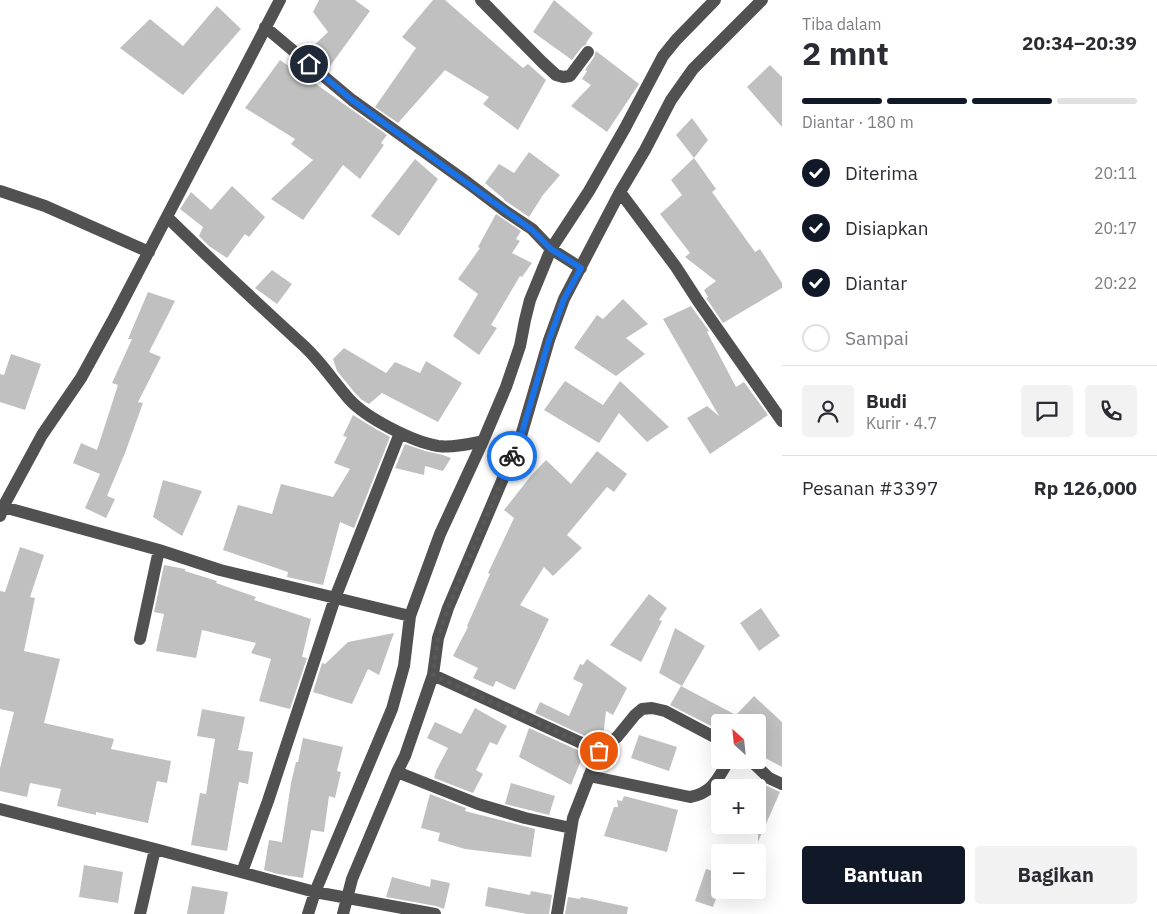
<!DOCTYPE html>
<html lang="id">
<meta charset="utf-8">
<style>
:root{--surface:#fff;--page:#f2f2f3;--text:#2b2b33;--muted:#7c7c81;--line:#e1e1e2;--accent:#111827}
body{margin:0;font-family:"IBM Plex Sans",sans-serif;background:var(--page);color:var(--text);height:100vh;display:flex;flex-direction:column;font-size:19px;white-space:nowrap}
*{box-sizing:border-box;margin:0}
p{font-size:16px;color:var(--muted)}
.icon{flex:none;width:28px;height:28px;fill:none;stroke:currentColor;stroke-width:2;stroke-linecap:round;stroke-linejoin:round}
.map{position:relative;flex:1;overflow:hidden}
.sheet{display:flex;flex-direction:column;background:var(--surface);width:375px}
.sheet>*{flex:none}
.needle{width:32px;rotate:333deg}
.controls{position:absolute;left:711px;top:714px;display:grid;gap:10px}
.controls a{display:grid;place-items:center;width:55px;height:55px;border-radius:5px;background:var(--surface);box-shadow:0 5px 20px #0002;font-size:25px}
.pin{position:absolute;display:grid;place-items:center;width:42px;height:42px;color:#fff;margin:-21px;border:2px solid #fff;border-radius:50%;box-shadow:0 1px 5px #0007}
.courier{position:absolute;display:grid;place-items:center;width:50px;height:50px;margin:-25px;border:4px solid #1a73e8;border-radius:50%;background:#fff;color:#222;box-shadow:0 1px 6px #0007}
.overview em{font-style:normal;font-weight:700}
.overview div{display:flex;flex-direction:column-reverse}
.overview{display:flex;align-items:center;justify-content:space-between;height:85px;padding:0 20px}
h1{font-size:32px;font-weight:700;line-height:38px}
.bar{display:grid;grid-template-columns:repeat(4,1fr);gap:8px 5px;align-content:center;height:60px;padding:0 20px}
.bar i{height:6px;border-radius:4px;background:var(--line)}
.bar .active{background:var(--accent)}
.bar p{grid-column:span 4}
.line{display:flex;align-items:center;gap:12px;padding:0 20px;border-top:1px solid var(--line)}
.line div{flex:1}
.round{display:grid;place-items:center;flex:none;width:52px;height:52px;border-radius:5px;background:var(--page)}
ol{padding:0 20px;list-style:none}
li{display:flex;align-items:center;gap:15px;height:55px}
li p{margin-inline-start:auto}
li .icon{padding:5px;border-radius:50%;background:var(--accent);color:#fff;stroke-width:4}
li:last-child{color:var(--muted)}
li i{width:28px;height:28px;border:2px solid var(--line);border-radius:50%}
.button{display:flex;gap:10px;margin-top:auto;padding:10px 20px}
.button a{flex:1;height:58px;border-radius:5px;background:var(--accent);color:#fff;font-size:20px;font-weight:700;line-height:58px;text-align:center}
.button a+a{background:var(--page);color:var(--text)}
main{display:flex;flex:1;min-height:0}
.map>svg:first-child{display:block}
</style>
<main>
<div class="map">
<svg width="782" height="914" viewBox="0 0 782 914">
<rect width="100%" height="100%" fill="#fff"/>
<!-- building -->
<path fill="#c0c0c0" d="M319,0H355L370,11L328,69L307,52L328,32L313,12Z
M433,0H445L523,68L528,64L546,80L518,130L483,104L489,97L445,70L398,123L375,107L416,48L402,37Z
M554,0L593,33L586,43L587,44L582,47L572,60L533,32Z
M217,6L241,29L183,95L120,48L150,19L183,46Z
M596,51L639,84L607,132L571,106L591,85L582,79L587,71L585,70L594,57Z
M280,60L290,67L295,63L318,82L316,84L387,135L381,143L384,145L360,179L343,165L303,220L271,199L313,160L291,144L295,139L245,108Z
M770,65L782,77V127L747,87Z
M692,118L708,140L694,158L676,135Z
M529,152L560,175L543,195L529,217L504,200V199L485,183L499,164L514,173Z
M694,158L716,189L712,192L755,252L760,249L782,283V288L723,323L706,298L708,297L704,290L716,281L685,257L690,253L660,214L682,195L671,180Z
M415,159L438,179L399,236L371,216Z
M232,186L265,217L249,237L245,234L227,258L209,246L199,236L203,227L180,209L191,192L211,210Z
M496,214L521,231L516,239L520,241L512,253L532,263L522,277L520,276L491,325L497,328L479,355L453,336L478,294L458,279L480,248L478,247Z
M272,270L292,284L277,304L255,288Z
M148,292L175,301L149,352L161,357L138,402L143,403L125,453L107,496L115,499L106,518L85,508L100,474L73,463L81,443L97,450L118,385L112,383L132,339H128Z
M623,299L648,324L626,338L645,354L616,376L574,348L597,315L603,319Z
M691,306L709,331L707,332L736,387L744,382L768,415L710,454L687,418L707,406L719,416L663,319Z
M344,348L386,373L395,362L420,373L426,361L462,383L438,422L382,393L369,404L362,400L355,393L337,371L333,359Z
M11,354L41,364L25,410L0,402V374L4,375Z
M565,381L603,405L620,381L669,427L647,442L619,413L599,443L544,410Z
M353,415L374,428L390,437L354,528L340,522L323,585L287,577L288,572L223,550L238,505L272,514L281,484L333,497L350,469L334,463L347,437L343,436Z
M405,444L425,451L443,455L451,458L443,471L425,466L424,475L395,468Z
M597,451L627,474L614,492L607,487L567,535L582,548L553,576L544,567L520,605L549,619L515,690L496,681L493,687L473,678L478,668L453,656L468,627L467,626L490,574L488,573L514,518L504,510L530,477L546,460L571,484Z
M163,480L202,491L182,536L153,517Z
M20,547L44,555L30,597L35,598L24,651L60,659L44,723L114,739L111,749L171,761L167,783L157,781L148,823L96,812V815L57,806L61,789L30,783L27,797L0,791V768L14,712L0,709V591L5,592Z
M164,565L185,569V571L217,581L216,583L256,597L254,600L311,619L302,657L307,658L290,709L259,701L271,659L251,653L256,643L202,630L196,658L156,651L164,614L154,612Z
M649,594L667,608L659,620L662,621L641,662L610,645Z
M761,608L780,636L759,651L740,623Z
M675,628L705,646L682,686L659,673Z
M394,633L379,675L368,669L352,704L313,692L322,663L325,664L348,642Z
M587,659L627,688L613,715L606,711L603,738L598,742L535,713L540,702L569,716L583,684L573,679L580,664L583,665Z
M681,686L736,715L754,696L782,722V767L758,754V722H718L715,728L670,705Z
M475,708L507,726L497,745L490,742L476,770L483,774L473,793L434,778L436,771L448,748L427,738L435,722L461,734Z
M202,709L245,717L238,750L253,752L248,784L239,782L227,851L191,845L200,793L206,794L215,739L197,736Z
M529,728L584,753L571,785L519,757Z
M639,735L677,747L669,771L631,758Z
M303,738L343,747L337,771L341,772L335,798L329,796L324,832L311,830L303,878L278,874L264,870L269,840L282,842L291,783L296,762H298Z
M758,778L765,785L780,792L758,842Z
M511,783L555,796L549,815L505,804Z
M430,794L466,808L465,811L535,829L531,857L465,849L438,841L440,833L421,828Z
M624,796L678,810L667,852L604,836L614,807H618L617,800L622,801Z
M84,865L123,872L118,903L79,897Z
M706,869L720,873V888L713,907L695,901Z
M392,877L430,887L431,879L450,883L444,909L436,906L386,897Z
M192,886L228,892L224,914H187Z
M488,887L530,895L531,891L552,895L549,914H527L485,906Z
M568,897L580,899L581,897L628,907L627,914H565Z"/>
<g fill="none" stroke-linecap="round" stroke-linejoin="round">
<!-- minor -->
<path stroke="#515151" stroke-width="12" d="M481,0L542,62L556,75L563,77L570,76L588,52
M265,27L352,100L468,183L505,211L532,229L551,249L581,268
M0,191L45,206L149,252
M620,192L676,267L698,301L782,421
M167,217C212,261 258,304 305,347C322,363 334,382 349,399C366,418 413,442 438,446C453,448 469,444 483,441
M0,506L159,550L220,570L410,616
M0,516L3,507L42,435L81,378L114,318L280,0
M140,639L159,550
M433,675L599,751
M750,760L769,778L782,784
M397,772L478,804L525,818L571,828
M589,776L690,797C713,793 718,778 729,760
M0,809L155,849L315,892L435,914
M242,872L268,801L335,598L400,433
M140,914L155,849
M308,914L315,892L392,709L404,666L410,616L440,534L483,441L506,387L520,346L525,320L530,300L551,249L589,191L625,128L663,56L676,40L715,0
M343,914L352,879L397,772L405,756L433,675L438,638L448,608L521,436L549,340L564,299L620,192L645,150L671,100L693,69L762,0
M557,914L573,818L599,751L617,737L635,715L642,709L652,708L665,711L720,740"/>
</g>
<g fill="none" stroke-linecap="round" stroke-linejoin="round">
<!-- done -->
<path stroke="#595959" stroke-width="5" stroke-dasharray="0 9" d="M512,456L448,608L438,638L433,675L599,751"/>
<!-- route -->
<path stroke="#1a73e8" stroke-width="6" d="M309,64L352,100L532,230L551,249L581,268L564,299L549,340L521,436L512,456"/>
</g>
</svg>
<div class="controls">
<a><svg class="needle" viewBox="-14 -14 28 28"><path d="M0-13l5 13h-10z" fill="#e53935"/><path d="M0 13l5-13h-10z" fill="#7c7c81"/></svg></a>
<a>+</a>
<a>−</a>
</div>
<div class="pin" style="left:599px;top:751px;background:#ea580c"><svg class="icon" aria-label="bag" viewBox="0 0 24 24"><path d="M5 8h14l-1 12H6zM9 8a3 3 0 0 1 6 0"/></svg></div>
<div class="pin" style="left:309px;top:64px;background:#1f2937"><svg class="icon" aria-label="home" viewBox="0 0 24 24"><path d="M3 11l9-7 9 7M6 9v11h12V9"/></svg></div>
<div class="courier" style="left:512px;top:456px"><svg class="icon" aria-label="bike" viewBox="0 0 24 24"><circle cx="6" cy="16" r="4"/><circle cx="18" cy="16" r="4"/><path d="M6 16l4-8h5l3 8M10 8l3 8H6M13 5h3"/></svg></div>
</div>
<section class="sheet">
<div class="overview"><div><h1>2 mnt</h1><p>Tiba dalam</p></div><em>20:34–20:39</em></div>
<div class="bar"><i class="active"></i><i class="active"></i><i class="active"></i><i></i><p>Diantar · 180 m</p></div>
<ol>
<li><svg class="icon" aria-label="check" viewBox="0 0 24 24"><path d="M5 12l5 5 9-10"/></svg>Diterima<p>20:11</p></li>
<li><svg class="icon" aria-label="check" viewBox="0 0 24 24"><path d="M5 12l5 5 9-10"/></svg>Disiapkan<p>20:17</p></li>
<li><svg class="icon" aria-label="check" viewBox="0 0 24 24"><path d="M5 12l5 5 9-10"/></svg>Diantar<p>20:22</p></li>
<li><i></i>Sampai</li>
</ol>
<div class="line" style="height:90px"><a class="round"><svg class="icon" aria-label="person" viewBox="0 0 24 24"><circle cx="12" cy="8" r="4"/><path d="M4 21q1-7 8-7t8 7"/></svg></a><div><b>Budi</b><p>Kurir · 4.7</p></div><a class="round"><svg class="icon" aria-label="chat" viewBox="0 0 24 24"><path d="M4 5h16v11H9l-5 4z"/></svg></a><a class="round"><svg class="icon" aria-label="phone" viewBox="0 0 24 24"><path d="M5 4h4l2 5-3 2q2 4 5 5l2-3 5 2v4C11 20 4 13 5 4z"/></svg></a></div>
<div class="line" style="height:65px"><div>Pesanan #3397</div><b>Rp 126,000</b></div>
<div class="button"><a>Bantuan</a><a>Bagikan</a></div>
</section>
</main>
